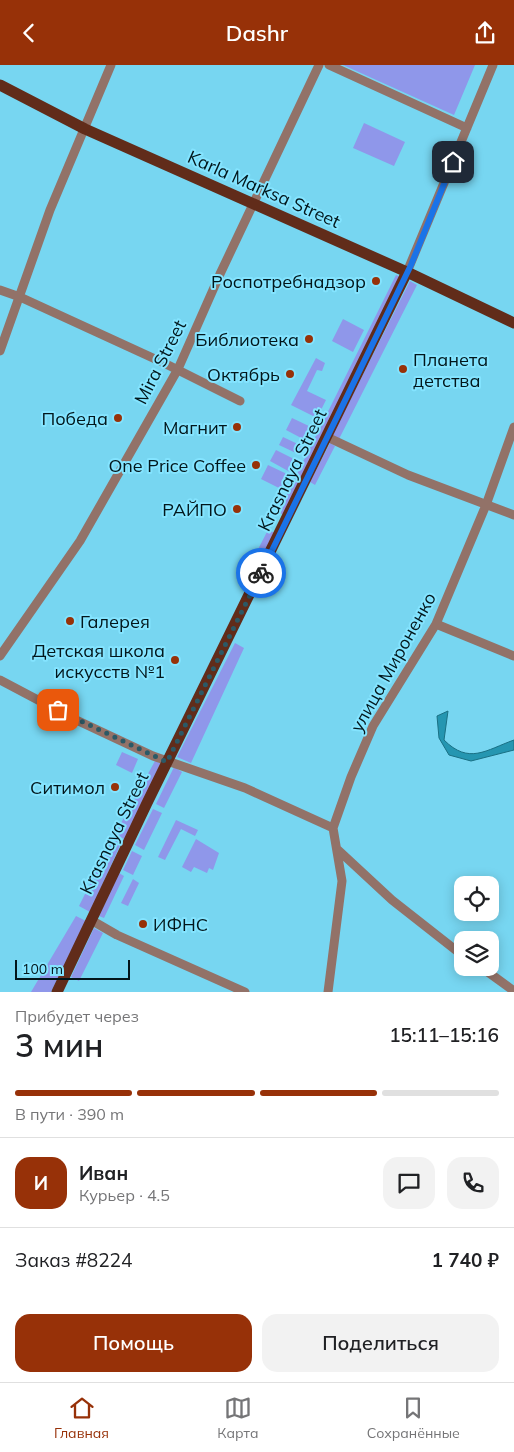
<!DOCTYPE html>
<html lang="ru">
<meta charset="utf-8">
<style>
:root{--surface:#fff;--page:#f2f2f2;--text:#202124;--muted:#757577;--line:#e0e0e0;--accent:#973108}
body{margin:0;font-family:Mulish,sans-serif;background:var(--page);color:var(--text);height:100vh;display:flex;flex-direction:column;font-size:19px;white-space:nowrap}
*{box-sizing:border-box;margin:0}
p{font-size:16px;color:var(--muted)}
.icon{flex:none;width:28px;height:28px;fill:none;stroke:currentColor;stroke-width:2;stroke-linecap:round;stroke-linejoin:round}
.map{position:relative;height:927px;overflow:hidden}
.side{display:flex;flex-direction:column;background:var(--surface);flex:1}
.side>*{flex:none}
.fabs{position:absolute;left:454px;top:811px;display:grid;gap:10px}
.fabs a{display:grid;place-items:center;width:45px;height:45px;border-radius:10px;background:var(--surface);box-shadow:0 2px 12px #0003;font-size:25px}
.scale{position:absolute;left:15px;bottom:12px;width:115px;box-sizing:border-box;padding-left:5px;border:2px solid #02161b;border-top:0;font-size:14px;line-height:18px;white-space:nowrap;color:#02161b;-webkit-text-stroke:4px #84e4ff;paint-order:stroke}
.pin{position:absolute;display:grid;place-items:center;width:42px;height:42px;color:#fff;margin:-21px;border-radius:10px;box-shadow:0 2px 8px #0006}
.courier{position:absolute;display:grid;place-items:center;width:50px;height:50px;margin:-25px;border:4px solid #1a73e8;border-radius:50%;background:#fff;color:#222;box-shadow:0 1px 6px #0007}
.summary em{font-style:normal;font-weight:600}
.summary div{display:flex;flex-direction:column-reverse}
.summary{display:flex;align-items:center;justify-content:space-between;height:85px;padding:0 15px}
h1{font-size:32px;font-weight:600;line-height:38px}
.bar{display:grid;grid-template-columns:repeat(4,1fr);gap:8px 5px;align-content:center;height:60px;padding:0 15px}
.bar i{height:6px;border-radius:4px;background:var(--line)}
.bar .on{background:var(--accent)}
.bar p{grid-column:span 4}
.line{display:flex;align-items:center;gap:12px;padding:0 15px;border-top:1px solid var(--line)}
.line div{flex:1}
.round{display:grid;place-items:center;flex:none;width:52px;height:52px;border-radius:15px;background:var(--page)}
.action{display:flex;gap:10px;margin-top:auto;padding:10px 15px}
.action a{flex:1;height:58px;border-radius:15px;background:var(--accent);color:#fff;font-size:20px;font-weight:600;line-height:58px;text-align:center}
.action a+a{background:var(--page);color:var(--text)}
header{display:flex;justify-content:space-between;align-items:center;height:65px;padding:0 15px;background:var(--accent);color:#fff;font-size:22px;font-weight:600}
.menu{display:flex;justify-content:space-around;align-items:center;height:70px;border-top:1px solid var(--line);background:var(--surface);font-size:14px;color:var(--muted)}
.menu a{display:grid;justify-items:center;gap:2px}
.menu .on{color:var(--accent)}
.map>svg:first-child{display:block}
</style>
<header><svg class="icon" aria-label="back" viewBox="0 0 24 24"><path d="M15 5l-7 7 7 7"/></svg>Dashr<svg class="icon" aria-label="share" viewBox="0 0 24 24"><path d="M12 15V3M7 8l5-5 5 5M5 13v7h14v-7"/></svg></header>
<div class="map">
<svg width="514" height="927" viewBox="0 0 514 927">
<rect width="100%" height="100%" fill="#77d6f1"/>
<!-- green -->
<path fill="#8f97ea" d="M343,0H475L454,50Z
M364,58L405,77L394,101L353,83Z
M396,210L401,212L284,450L278,447Z
M410,216L417,220L339,374L332,371Z
M343,254L364,265L353,287L332,276Z
M316,293L325,298L322,306L317,305L307,326L326,335L317,353L291,340Z
M292,353L311,362L305,375L286,365Z
M283,372L302,381L298,389L279,380Z
M330,378L335,381L315,420L310,417Z
M276,385L296,395L290,407L270,396Z
M268,400L289,410L281,424L261,414Z
M268,465L275,468L261,495L254,492Z
M235,578L244,583L191,698L177,692Z
M122,687L138,694L132,708L116,700Z
M155,696L162,699L124,774L115,769Z
M174,702L182,707L164,743L156,739Z
M153,744L162,748L144,785L135,780Z
M176,755L198,765L195,771L181,764L165,795L158,792Z
M114,771L122,776L90,847L79,841Z
M196,774L219,788L213,805L209,803L207,808L194,802L191,807L182,802Z
M132,786L142,791L133,810L123,805Z
M119,808L124,811L104,853L99,851Z
M133,814L139,818L128,841L121,838Z
M76,851L86,856L51,927H31Z
M94,863L103,868L79,916L71,912Z"/>
<!-- water -->
<path fill="#2596b1" stroke="#1a7084" d="M448,646L444,675C469,700 486,685 514,675V685L471,696L449,690L439,673L437,651Z"/>
<g fill="none" stroke-linecap="round" stroke-linejoin="round">
<!-- minor -->
<path stroke="#927268" stroke-width="9" d="M329,0L467,63
M407,207L493,0
M0,225L20,232L166,299L240,336
M0,286L50,145L111,0
M327,372L408,410L514,450
M436,559L514,591
M0,591L80,476L178,304L220,209L319,0
M0,615L72,653L153,691L245,723L333,763
M337,784L392,835L462,890
M91,855L117,870L245,927
M481,902L514,926
M328,927L342,816L333,763L351,712L373,661L436,559L486,440L514,362"/>
<!-- major -->
<path stroke="#612c1a" stroke-width="11" d="M0,20L85,64L407,207L514,258
M57,927L147,738L407,207"/>
</g>
<g fill="none" stroke-linecap="round" stroke-linejoin="round">
<!-- done -->
<path stroke="#2b5966" stroke-width="5" stroke-dasharray="0 9" d="M58,645L167,697L261,508"/>
<!-- route -->
<path stroke="#1a73e8" stroke-width="6" d="M261,508L411,200L453,97"/>
</g>
<!-- markers -->
<g fill="#973108" stroke="#84e4ff" stroke-width="2">
<circle cx="376" cy="216" r="5"/>
<circle cx="309" cy="274" r="5"/>
<circle cx="403" cy="304" r="5"/>
<circle cx="290" cy="309" r="5"/>
<circle cx="118" cy="353" r="5"/>
<circle cx="237" cy="362" r="5"/>
<circle cx="256" cy="400" r="5"/>
<circle cx="237" cy="444" r="5"/>
<circle cx="70" cy="556" r="5"/>
<circle cx="175" cy="595" r="5"/>
<circle cx="115" cy="722" r="5"/>
<circle cx="143" cy="859" r="5"/>
</g>
<g text-anchor="middle" dominant-baseline="central" stroke-width="4" stroke-linejoin="round" paint-order="stroke">
<!-- street labels -->
<g font-size="18" fill="#02161b" stroke="#84e4ff">
<text transform="translate(264 124) rotate(24)">Karla Marksa Street</text>
<text transform="translate(160 297) rotate(-63)">Mira Street</text>
<text transform="translate(292 405) rotate(-64)">Krasnaya Street</text>
<text transform="translate(393 597) rotate(-61)">улица Мироненко</text>
<text transform="translate(114 768) rotate(-64)">Krasnaya Street</text>
</g>
<!-- poi labels -->
<g font-size="18" fill="#02161b" stroke="#84e4ff" text-anchor="end">
<text x="366" y="216">Роспотребнадзор</text>
<text x="299" y="274">Библиотека</text>
<text x="413" y="294" text-anchor="start">Планета<tspan x="413" dy="21">детства</tspan></text>
<text x="280" y="309">Октябрь</text>
<text x="108" y="353">Победа</text>
<text x="227" y="362">Магнит</text>
<text x="246" y="400">One Price Coffee</text>
<text x="227" y="444">РАЙПО</text>
<text x="80" y="556" text-anchor="start">Галерея</text>
<text x="165" y="585">Детская школа<tspan x="165" dy="21">искусств №1</tspan></text>
<text x="105" y="722">Ситимол</text>
<text x="153" y="859" text-anchor="start">ИФНС</text>
</g>
</g>
</svg>
<div class="fabs">
<a><svg class="icon" aria-label="locate" viewBox="0 0 24 24"><circle cx="12" cy="12" r="6"/><path d="M12 2v4M12 18v4M2 12h4M18 12h4"/></svg></a>
<a><svg class="icon" aria-label="layers" viewBox="0 0 24 24"><path d="M12 4l9 5-9 5-9-5zM3 14l9 5 9-5"/></svg></a>
</div>
<div class="scale">100 m</div>
<div class="pin" style="left:58px;top:645px;background:#ea580c"><svg class="icon" aria-label="bag" viewBox="0 0 24 24"><path d="M5 8h14l-1 12H6zM9 8a3 3 0 0 1 6 0"/></svg></div>
<div class="pin" style="left:453px;top:97px;background:#1f2937"><svg class="icon" aria-label="home" viewBox="0 0 24 24"><path d="M3 11l9-7 9 7M6 9v11h12V9"/></svg></div>
<div class="courier" style="left:261px;top:508px"><svg class="icon" aria-label="bike" viewBox="0 0 24 24"><circle cx="6" cy="16" r="4"/><circle cx="18" cy="16" r="4"/><path d="M6 16l4-8h5l3 8M10 8l3 8H6M13 5h3"/></svg></div>
</div>
<section class="side">
<div class="summary"><div><h1>3 мин</h1><p>Прибудет через</p></div><em>15:11–15:16</em></div>
<div class="bar"><i class="on"></i><i class="on"></i><i class="on"></i><i></i><p>В пути · 390 m</p></div>
<div class="line" style="height:90px"><b class="round" style="background:var(--accent);color:#fff">И</b><div><b>Иван</b><p>Курьер · 4.5</p></div><a class="round"><svg class="icon" aria-label="chat" viewBox="0 0 24 24"><path d="M4 5h16v11H9l-5 4z"/></svg></a><a class="round"><svg class="icon" aria-label="phone" viewBox="0 0 24 24"><path d="M5 4h4l2 5-3 2q2 4 5 5l2-3 5 2v4C11 20 4 13 5 4z"/></svg></a></div>
<div class="line" style="height:65px"><div>Заказ #8224</div><b>1 740 ₽</b></div>
<div class="action"><a>Помощь</a><a>Поделиться</a></div>
</section>
<nav class="menu">
<a class="on"><svg class="icon" aria-label="home" viewBox="0 0 24 24"><path d="M3 11l9-7 9 7M6 9v11h12V9"/></svg>Главная</a>
<a><svg class="icon" aria-label="map" viewBox="0 0 24 24"><path d="M3 6l6-2 6 2 6-2v14l-6 2-6-2-6 2zM9 4v14M15 6v14"/></svg>Карта</a>
<a><svg class="icon" aria-label="saved" viewBox="0 0 24 24"><path d="M7 4h10v16l-5-4-5 4z"/></svg>Сохранённые</a>
</nav>
